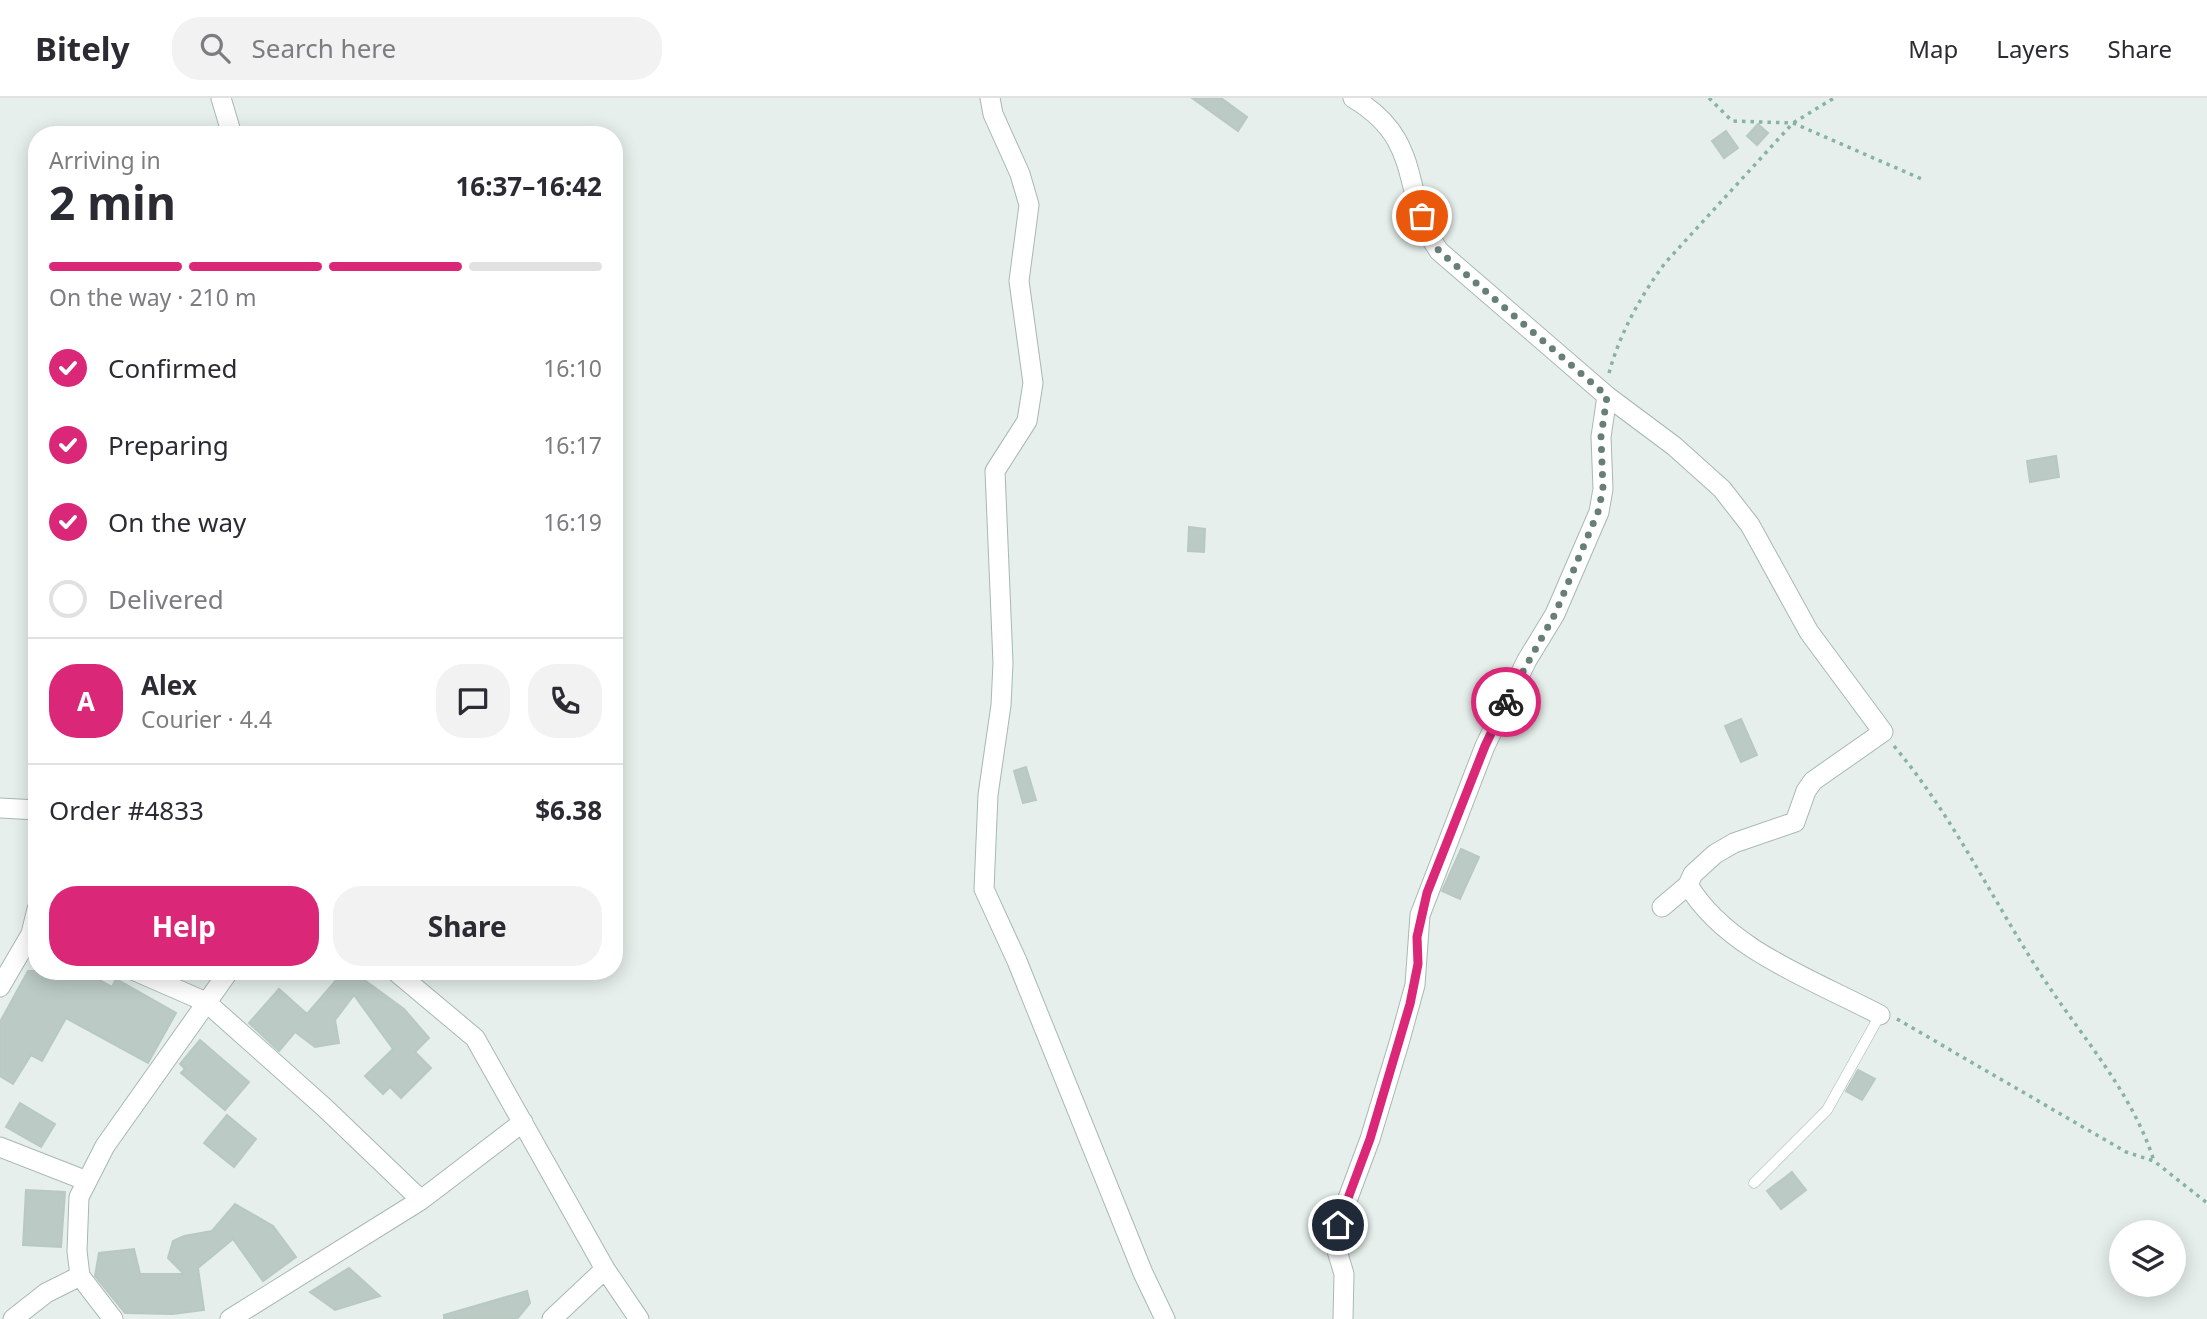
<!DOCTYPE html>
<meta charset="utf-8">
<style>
:root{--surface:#fff;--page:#f2f2f3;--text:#2b2b33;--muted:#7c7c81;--line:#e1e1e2;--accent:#db2777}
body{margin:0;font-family:"Noto Sans",sans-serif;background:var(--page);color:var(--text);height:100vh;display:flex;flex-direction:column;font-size:26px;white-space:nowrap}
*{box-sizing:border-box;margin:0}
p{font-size:23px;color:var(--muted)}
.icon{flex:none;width:38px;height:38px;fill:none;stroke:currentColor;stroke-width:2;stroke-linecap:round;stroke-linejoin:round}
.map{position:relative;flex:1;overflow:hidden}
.side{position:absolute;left:28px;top:28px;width:595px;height:854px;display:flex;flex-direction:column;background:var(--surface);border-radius:28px;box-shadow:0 4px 18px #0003}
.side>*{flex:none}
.fabs{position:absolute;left:2109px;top:1122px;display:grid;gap:14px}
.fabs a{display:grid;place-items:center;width:77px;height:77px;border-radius:50%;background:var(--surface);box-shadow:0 4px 18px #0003;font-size:35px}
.pin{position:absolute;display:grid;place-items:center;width:60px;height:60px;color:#fff;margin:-30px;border:4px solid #fff;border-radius:50%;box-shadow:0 2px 7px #0007}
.courier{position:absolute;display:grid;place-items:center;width:70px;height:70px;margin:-35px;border:5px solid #db2777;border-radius:50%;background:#fff;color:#222;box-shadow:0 2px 9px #0007}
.headline em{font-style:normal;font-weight:700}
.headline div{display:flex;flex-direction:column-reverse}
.headline{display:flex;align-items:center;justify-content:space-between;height:119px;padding:0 21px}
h1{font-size:46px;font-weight:700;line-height:52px}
.bar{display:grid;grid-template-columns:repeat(4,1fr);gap:10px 7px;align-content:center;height:84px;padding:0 21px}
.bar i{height:9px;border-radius:5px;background:var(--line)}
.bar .current{background:var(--accent)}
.bar p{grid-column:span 4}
.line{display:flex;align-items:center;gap:18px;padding:0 21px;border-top:2px solid var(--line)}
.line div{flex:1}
.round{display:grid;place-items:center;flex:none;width:74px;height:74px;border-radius:28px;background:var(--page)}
ol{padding:0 21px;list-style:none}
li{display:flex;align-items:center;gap:21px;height:77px}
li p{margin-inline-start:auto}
li .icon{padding:7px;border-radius:50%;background:var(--accent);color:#fff;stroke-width:4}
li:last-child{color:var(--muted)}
li i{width:38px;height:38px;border:4px solid var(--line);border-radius:50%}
.primary-button{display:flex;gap:14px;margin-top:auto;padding:14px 21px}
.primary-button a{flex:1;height:80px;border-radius:28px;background:var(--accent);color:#fff;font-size:28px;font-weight:700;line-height:80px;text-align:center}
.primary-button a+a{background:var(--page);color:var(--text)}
header{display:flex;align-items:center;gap:42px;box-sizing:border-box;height:98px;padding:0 35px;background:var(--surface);border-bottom:2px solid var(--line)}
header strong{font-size:33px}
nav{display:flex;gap:38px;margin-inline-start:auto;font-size:24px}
.search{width:490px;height:63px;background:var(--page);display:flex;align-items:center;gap:18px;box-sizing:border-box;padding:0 24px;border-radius:28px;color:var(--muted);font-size:26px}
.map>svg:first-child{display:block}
</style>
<header>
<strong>Bitely</strong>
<div class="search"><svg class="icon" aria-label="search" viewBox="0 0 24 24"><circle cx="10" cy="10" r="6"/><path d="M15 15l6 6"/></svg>Search here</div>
<nav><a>Map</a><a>Layers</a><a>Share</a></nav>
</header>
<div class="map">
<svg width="2207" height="1221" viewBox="0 0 2207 1221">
<rect width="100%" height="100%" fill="#e6efeb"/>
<!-- building -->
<path fill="#bbcac4" stroke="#b8c9c2" stroke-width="2" d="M1192,0H1221L1247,19L1238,33Z
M1758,26L1768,35L1757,47L1747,38Z
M1726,33L1738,50L1724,60L1712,43Z
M2056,358L2059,379L2030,384L2027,363Z
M1189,429L1205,431L1204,454L1188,453Z
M1741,621L1757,657L1741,664L1725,628Z
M1026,669L1036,702L1023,705L1014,673Z
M1461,751L1479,759L1460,801L1442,793Z
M28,873H83L112,889L116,881L176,915L148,965L66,920L42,963L31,957L13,986L0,978V924Z
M344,873H352L404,911L429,940L415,954L431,970L401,1000L390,989L383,996L365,978L393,951L354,897L335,922L339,945L315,949L295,934L279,953L249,925L279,891L307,916Z
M200,942L249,984L225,1012L181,975L185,971L180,966Z
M1858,972L1875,981L1862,1002L1846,993Z
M20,1005L55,1026L41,1049L6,1029Z
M227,1017L256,1041L234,1069L204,1045Z
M1792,1074L1806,1092L1781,1111L1767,1093Z
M26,1092L65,1094L61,1149L23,1147Z
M235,1106L273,1128L296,1159L263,1183L233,1141L198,1170L204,1212L173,1216L125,1215L95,1178L99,1155L134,1151L140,1176H184L168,1160L173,1143L184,1138L212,1133Z
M349,1170L380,1198L335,1212L310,1194Z
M527,1193L530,1205L517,1221H444V1217Z"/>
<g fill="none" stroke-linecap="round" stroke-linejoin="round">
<defs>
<path id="service" d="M1754,1085L1827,1012L1880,917"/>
<path id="minor" d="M221,0L232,37
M990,0L993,16L1020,76L1029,107L1019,183L1033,285L1027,323L995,373L1003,565L1001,607L988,697L984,791L1017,863L1143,1175L1165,1221
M1353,0C1426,43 1399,96 1439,153L1607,298L1674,348L1722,391L1750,427L1809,534L1883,634L1813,683L1806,693L1795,724L1734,745L1715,756L1693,776L1688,787L1662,809
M0,710L37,712
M1688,787C1727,852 1814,882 1880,917
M135,873L206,904L325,1010L421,1102
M395,873L475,940L605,1171L639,1221
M0,889L31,836L37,811
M0,1049L87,1083
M13,1221L46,1195L80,1178
M113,1221L80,1178L77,1153L79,1099L105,1048L229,873
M230,1221L421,1102L523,1024
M552,1221L605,1171
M1343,1221L1344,1176L1335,1146L1338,1127L1370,1041L1399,945L1415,887L1420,817L1485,648L1527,562L1555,516L1599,414L1603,391L1601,339L1607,298"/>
</defs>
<!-- service casing -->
<use href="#service" stroke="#a8b8b2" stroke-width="11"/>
<!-- minor casing -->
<use href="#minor" stroke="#a8b8b2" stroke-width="21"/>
<!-- path -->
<path stroke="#86b3a5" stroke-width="3.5" stroke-dasharray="3.5 5" stroke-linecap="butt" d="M1709,0L1732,23L1793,25L1924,82
M1609,275C1620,235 1640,199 1665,165L1793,25L1834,0
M1894,648C1952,717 1990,797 2038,872C2078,935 2131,991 2154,1063
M1897,921L2126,1054L2154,1063L2207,1105"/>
<!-- service -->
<use href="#service" stroke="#fff" stroke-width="10"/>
<!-- minor -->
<use href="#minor" stroke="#fff" stroke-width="19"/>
</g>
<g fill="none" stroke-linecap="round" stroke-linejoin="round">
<!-- done -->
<path stroke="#687f78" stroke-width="7" stroke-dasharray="0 12.6" d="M1422,118L1429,138L1439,153L1607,298L1601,339L1603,391L1598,414L1555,516L1506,604"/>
<!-- route -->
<path stroke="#db2777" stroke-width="9" d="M1338,1127L1370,1041L1410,906L1418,866L1417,839L1427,795L1485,648L1506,604"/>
</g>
</svg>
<div class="fabs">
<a><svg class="icon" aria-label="layers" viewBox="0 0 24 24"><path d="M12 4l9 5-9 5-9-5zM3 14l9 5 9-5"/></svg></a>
</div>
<div class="pin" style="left:1422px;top:118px;background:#ea580c"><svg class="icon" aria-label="bag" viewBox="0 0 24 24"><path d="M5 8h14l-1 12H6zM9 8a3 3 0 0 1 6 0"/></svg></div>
<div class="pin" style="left:1338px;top:1127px;background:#1f2937"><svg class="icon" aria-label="home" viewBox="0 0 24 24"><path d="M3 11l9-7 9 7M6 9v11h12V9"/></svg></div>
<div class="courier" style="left:1506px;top:604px"><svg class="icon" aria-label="bike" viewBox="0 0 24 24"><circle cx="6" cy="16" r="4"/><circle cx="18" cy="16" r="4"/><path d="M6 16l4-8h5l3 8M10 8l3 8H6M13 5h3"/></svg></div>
<section class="side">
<div class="headline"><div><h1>2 min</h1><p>Arriving in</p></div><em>16:37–16:42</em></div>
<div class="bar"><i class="current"></i><i class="current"></i><i class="current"></i><i></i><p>On the way · 210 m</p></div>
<ol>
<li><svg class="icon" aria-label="check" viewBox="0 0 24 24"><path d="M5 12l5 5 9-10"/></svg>Confirmed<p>16:10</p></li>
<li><svg class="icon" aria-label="check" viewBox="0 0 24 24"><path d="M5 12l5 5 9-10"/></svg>Preparing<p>16:17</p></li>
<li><svg class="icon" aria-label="check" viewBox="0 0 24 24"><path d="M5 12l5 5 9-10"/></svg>On the way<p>16:19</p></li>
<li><i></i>Delivered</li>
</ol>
<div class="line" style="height:126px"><b class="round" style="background:var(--accent);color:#fff">A</b><div><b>Alex</b><p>Courier · 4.4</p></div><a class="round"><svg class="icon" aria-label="chat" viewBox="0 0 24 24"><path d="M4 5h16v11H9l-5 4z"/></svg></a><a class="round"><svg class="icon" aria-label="phone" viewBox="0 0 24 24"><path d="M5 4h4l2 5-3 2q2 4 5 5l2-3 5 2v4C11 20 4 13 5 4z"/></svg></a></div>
<div class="line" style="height:91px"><div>Order #4833</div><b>$6.38</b></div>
<div class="primary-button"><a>Help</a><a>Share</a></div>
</section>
</div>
